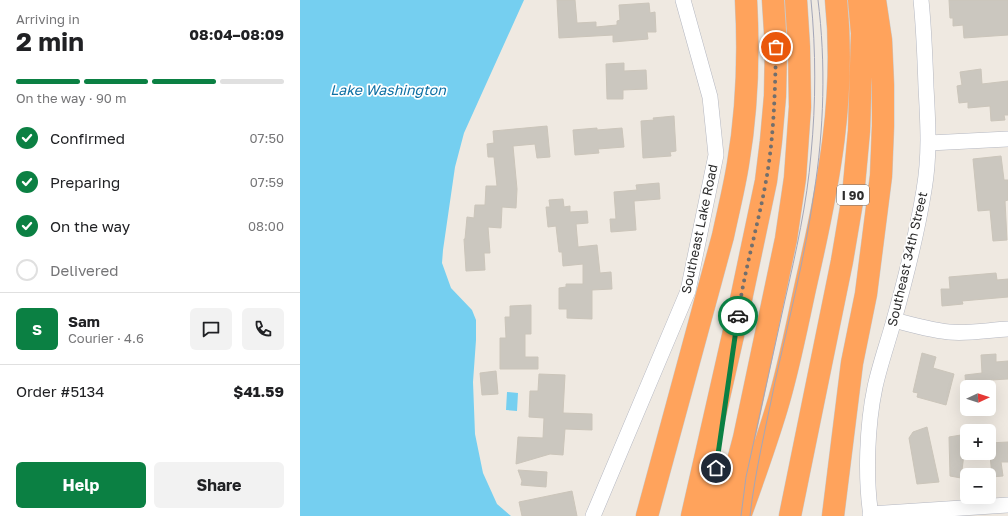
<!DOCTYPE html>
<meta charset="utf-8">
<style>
:root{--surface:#fff;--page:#f2f2f2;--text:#202124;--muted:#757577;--line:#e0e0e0;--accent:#0b8043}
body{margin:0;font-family:"Golos Text",sans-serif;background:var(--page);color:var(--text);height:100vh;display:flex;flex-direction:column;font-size:15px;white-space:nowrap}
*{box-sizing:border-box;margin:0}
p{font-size:13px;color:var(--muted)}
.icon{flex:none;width:22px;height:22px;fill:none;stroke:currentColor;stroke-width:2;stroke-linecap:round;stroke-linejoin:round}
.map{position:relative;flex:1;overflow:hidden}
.sheet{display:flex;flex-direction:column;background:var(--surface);width:300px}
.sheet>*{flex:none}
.needle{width:26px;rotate:86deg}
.controls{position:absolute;left:660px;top:380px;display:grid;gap:8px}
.controls a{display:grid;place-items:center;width:36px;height:36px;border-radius:6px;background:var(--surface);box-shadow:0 4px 16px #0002;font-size:20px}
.pin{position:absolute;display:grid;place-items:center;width:34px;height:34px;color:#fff;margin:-17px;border:2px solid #fff;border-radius:50%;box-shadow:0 1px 4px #0007}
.courier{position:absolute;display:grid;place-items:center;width:40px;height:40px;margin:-20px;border:3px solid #0b8043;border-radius:50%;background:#fff;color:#222;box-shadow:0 1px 5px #0007}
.head em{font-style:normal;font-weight:700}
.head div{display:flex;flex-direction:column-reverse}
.head{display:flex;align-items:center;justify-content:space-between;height:68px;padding:0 16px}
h1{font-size:26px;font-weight:700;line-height:30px}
.bar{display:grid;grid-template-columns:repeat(4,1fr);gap:6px 4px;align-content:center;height:48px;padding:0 16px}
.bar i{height:5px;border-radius:3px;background:var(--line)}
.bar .current{background:var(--accent)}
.bar p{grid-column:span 4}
.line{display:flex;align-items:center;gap:10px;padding:0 16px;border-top:1px solid var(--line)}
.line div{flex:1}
.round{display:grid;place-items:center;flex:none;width:42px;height:42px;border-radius:6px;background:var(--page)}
ol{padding:0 16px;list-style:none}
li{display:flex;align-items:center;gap:12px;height:44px}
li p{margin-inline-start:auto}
li .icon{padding:4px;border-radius:50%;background:var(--accent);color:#fff;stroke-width:4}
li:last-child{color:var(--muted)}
li i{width:22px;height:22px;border:2px solid var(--line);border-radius:50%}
.primary-button{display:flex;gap:8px;margin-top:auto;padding:8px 16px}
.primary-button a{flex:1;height:46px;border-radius:6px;background:var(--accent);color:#fff;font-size:16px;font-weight:700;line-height:46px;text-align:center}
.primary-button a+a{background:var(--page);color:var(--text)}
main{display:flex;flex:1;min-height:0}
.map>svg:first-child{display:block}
</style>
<main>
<section class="sheet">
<div class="head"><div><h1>2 min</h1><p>Arriving in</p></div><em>08:04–08:09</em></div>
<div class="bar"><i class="current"></i><i class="current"></i><i class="current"></i><i></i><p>On the way · 90 m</p></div>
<ol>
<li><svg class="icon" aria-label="check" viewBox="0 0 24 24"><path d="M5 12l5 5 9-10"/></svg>Confirmed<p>07:50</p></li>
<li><svg class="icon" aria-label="check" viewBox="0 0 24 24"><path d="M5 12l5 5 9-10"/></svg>Preparing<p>07:59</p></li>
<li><svg class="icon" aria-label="check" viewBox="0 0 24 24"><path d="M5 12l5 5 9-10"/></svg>On the way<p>08:00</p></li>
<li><i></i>Delivered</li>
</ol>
<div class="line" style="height:72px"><b class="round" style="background:var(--accent);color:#fff">S</b><div><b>Sam</b><p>Courier · 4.6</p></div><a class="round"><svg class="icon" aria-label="chat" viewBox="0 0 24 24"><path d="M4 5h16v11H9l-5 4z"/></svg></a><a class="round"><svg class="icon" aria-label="phone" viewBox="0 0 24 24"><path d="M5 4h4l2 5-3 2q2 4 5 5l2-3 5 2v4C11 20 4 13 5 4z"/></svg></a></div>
<div class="line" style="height:52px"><div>Order #5134</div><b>$41.59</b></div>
<div class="primary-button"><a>Help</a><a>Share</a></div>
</section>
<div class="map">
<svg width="708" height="516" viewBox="0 0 708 516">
<rect width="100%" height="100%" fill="#efe9e1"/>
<!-- water -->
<path fill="#75cff0" d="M0,0H224L164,133L155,167L143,250L142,263L151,288L172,310L176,320V340L173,382L175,434L183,473L197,504L211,516H0Z
M207,392L218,393L217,411L206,410Z"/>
<!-- building -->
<path fill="#cbc7bf" stroke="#cbc5ba" d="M257,0H275L277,23L296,22V27L317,25V21L320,20L319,5L349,3L350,13L355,12L356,32H347L348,39L313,42V35L259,38Z
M649,0H708V35L664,38L663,25L653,26V18H650Z
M324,63V71L346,70L347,89L323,90V99H307L306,64Z
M681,69L682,84L708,81V115H704L705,120L691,121L690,106L668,108V102L659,103L657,86L662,85L660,72Z
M374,116L376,151L370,152L371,156L343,158L341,121L354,120L353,118Z
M247,126L250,157L237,158L235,144L213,146L217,189L216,208L202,207L201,228L188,227L190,253H184L185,270L166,271L164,239H165L167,217L174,218L175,205H185L186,186H197L194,157H188L187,144L194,143L193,131Z
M297,128V130L322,128L324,147L298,149L299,153L275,155L273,130Z
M701,156L704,180H708V200L705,201L707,240L693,241L690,210L678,211L673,159Z
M359,183L360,199L334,201L336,230L311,232L310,219H316L314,192L337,190L336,185Z
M263,199L264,207L270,206V212L287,211L288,223L276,224L278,247L297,245L300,273L311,272L312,289L292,290V319L267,318V309H259V288L266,287V284H283V264L263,266L262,252H259L256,226L248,227L246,207H250L249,200Z
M696,273L697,280L708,279V297L662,301L663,304L642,306L641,289H650L649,277Z
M231,305V334H225V357H238V369H200V338H206L205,317H210V306Z
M622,353L636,357L633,368L654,374L646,405L617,397L618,393L613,392Z
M696,354V362L708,361V379L691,380L692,387H666L665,375L682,373L681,355Z
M196,371L198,394L182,395L180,373Z
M239,374L265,375L263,413L292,414V430L265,429L263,455L250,454L216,464L218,437L243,438L244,418L229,417L230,391H238Z
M627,427L639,482L617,484L609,438L613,432Z
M667,434V454H664L661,478L650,476L649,437Z
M708,442V462H701L703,476L692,477L689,443Z
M218,470L247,472L246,487L221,485L222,481Z
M272,491L277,516H222L219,502Z"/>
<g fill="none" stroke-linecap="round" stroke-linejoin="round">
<defs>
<path id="minor" d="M629,143L708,139
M594,320C612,325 630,330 649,332C668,334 689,330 708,329
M570,514L708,505
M293,516L388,291L416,155L410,97L383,0
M571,516C565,477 567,425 575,387C580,364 588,342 594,320C606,277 617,233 624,190C630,155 628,123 626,87C625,58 624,29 621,0"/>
<path id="highway" d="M347,516L423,236C428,212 434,189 438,164C447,111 449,54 446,0
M392,516L439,309L466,181L471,141L475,96L476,47L473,0
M408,516L416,464
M421,516L435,472L444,438L486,239L495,178L500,107L499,47L496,0
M440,516C453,480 466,444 477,407C490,364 498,319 508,275C529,183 546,95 536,0
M490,516L542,261L553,196L559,131L562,33L559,0
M533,516L552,363L566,294L581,176L583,126V85L581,40L575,0"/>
</defs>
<!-- minor casing -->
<use href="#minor" stroke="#b4b7c1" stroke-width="16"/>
<!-- highway casing -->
<use href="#highway" stroke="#c9c9c9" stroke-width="23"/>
<!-- minor -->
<use href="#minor" stroke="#fff" stroke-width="15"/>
<!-- highway -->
<use href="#highway" stroke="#ffa35c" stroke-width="22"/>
<!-- tram -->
<path stroke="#a3a6b8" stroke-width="1" d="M441,516L446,477C459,418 472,359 485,300C496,252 507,203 511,154C516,103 516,51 511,0
M450,516C455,471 466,427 475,382C489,319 505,257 514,193C524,130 526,63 518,0"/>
</g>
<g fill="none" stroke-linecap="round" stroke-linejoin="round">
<!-- done -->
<path stroke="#726f6d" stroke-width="4" stroke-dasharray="0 7.2" d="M438,316C444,271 458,226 466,181C474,137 475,92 476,47"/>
<!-- route -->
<path stroke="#0b8043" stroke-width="5" d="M416,468L438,316"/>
</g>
<g text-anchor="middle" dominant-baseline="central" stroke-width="3.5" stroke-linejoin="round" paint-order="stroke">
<!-- shield labels -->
<rect fill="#fff" stroke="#6d6d6d" stroke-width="1" x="537" y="185" width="32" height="20" rx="3"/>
<g font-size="12" font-weight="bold" fill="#2e2e2e">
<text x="553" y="195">I 90</text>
</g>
<!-- street labels -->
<g font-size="13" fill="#2e2e2e" stroke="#fff">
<text transform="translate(399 229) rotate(-78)">Southeast Lake Road</text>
<text transform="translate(607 259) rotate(-77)">Southeast 34th Street</text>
</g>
<!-- water labels -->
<g font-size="14" font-style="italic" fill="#0d6fa3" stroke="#fff">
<text x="88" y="89">Lake Washington</text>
</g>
</g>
</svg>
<div class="controls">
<a><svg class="needle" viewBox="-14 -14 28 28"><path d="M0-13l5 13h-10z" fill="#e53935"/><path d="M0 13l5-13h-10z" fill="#757577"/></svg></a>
<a>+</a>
<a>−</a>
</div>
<div class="pin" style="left:476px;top:47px;background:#ea580c"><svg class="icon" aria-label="bag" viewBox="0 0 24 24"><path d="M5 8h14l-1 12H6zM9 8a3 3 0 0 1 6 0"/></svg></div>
<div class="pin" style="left:416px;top:468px;background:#1f2937"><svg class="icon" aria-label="home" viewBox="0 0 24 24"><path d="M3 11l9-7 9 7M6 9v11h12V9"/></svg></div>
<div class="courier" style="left:438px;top:316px"><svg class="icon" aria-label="car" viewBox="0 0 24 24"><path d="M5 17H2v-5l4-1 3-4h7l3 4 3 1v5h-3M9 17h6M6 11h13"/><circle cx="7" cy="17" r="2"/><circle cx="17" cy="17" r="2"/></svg></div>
</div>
</main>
